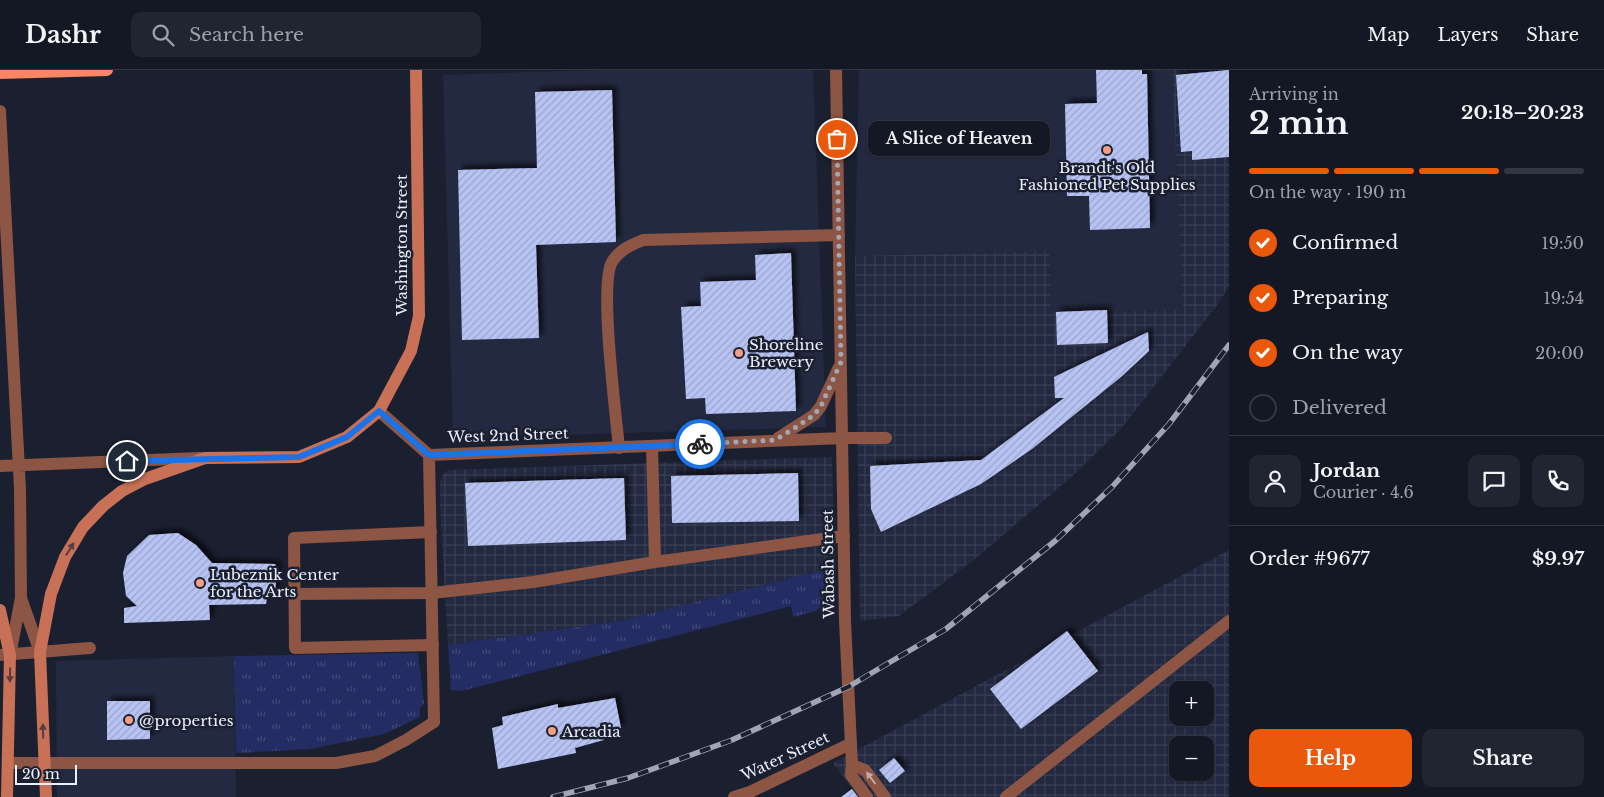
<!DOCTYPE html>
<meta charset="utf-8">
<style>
:root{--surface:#141825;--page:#212532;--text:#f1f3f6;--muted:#9da0a7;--line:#333742;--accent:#ea580c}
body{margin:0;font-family:"Libre Baskerville",serif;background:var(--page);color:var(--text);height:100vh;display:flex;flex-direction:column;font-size:19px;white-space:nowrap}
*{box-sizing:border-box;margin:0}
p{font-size:16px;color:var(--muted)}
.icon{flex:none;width:28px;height:28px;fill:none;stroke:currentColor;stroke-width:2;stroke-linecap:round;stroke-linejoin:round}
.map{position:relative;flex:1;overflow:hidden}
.sheet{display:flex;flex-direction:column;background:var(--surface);width:375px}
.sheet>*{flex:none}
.fabs{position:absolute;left:1169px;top:611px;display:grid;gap:10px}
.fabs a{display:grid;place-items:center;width:45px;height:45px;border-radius:10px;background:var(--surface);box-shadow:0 1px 4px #0004,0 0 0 1px var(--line);font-size:25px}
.scale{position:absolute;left:15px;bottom:12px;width:62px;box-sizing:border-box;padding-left:5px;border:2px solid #ecf0fc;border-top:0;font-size:14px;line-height:18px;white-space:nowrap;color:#ecf0fc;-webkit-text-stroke:4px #1b2031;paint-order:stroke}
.pin{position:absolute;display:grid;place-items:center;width:42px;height:42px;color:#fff;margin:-21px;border:2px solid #fff;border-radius:50%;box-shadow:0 1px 5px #0007}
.courier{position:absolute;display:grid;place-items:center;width:50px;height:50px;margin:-25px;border:4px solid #1a73e8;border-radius:50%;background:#fff;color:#222;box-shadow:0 1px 6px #0007}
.bubble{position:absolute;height:35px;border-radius:10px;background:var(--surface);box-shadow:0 1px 4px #0004,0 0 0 1px var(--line);font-size:16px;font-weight:700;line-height:35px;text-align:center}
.overview em{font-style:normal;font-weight:700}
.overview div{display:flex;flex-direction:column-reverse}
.overview{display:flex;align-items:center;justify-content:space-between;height:85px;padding:0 20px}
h1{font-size:32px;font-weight:700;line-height:38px}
.bar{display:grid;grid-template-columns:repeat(4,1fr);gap:8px 5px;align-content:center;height:60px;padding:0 20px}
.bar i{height:6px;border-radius:4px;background:var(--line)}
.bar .selected{background:var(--accent)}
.bar p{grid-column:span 4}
.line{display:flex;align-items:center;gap:12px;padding:0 20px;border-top:1px solid var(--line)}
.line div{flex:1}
.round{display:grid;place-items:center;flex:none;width:52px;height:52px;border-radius:10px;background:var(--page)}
ol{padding:0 20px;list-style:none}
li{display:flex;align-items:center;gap:15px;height:55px}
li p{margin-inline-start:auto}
li .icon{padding:5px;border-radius:50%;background:var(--accent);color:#fff;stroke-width:4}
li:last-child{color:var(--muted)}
li i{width:28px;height:28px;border:2px solid var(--line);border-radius:50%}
.primary-button{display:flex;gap:10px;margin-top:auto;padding:10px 20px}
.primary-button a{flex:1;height:58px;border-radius:10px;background:var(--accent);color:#fff;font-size:20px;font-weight:700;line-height:58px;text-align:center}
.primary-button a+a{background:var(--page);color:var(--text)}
header{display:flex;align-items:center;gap:30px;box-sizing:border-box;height:70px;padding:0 25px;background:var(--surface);border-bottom:1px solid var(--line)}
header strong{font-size:24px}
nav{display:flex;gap:28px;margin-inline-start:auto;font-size:18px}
.search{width:350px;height:45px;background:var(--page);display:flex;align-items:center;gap:12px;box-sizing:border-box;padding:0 18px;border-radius:10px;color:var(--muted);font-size:19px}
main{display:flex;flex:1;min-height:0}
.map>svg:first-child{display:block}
</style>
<header>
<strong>Dashr</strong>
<div class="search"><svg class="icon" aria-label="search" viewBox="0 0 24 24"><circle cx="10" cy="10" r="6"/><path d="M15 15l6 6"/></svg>Search here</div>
<nav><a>Map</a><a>Layers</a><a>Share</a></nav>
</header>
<main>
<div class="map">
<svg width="1229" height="727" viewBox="0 0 1229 727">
<defs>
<pattern id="industrial-grid" width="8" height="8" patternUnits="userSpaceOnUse" patternTransform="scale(1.25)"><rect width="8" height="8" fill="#232940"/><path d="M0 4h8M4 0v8" fill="none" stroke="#383e53"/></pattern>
<pattern id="grass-tufts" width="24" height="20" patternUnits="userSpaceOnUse" patternTransform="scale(1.25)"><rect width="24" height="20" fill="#242c64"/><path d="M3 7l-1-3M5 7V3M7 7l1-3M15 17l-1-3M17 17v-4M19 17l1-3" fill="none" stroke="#444b7b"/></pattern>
<pattern id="building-hatch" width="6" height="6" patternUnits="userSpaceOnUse" patternTransform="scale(1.25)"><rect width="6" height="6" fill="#b7c3f3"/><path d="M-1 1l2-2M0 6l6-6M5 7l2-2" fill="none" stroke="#9ba4c9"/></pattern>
<filter id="shadow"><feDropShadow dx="4.5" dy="-4.5" stdDeviation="2.5" flood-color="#0009"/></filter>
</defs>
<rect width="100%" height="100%" fill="#1b2031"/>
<!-- built -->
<path fill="#232940" d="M595,0H813L826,357L453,368L443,5Z
M859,0H1172L1183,240L1051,242L1048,181L855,186Z
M234,586L236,727H57L56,591Z"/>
<!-- industrial -->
<path fill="url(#industrial-grid)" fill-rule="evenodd" d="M1172,0H1229V216L1218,234L1120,360L1068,410L975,489L899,546L860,551L855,186L1049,181L1051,242L1183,240Z
M832,387L835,497L620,551L448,575L440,435V412L443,404L448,400Z
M1229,480V727H858L833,693ZM1178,620H1205V648H1178ZM1178,675H1205V702H1178Z"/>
<!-- grass -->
<path fill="url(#grass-tufts)" d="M835,497L833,526L816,541L793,547L791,536L461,621L451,620L448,575L620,551Z
M418,583L424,634L420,638V647L384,664L310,679L236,683L234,586Z"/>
<!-- building -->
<path fill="url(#building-hatch)" filter="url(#shadow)" d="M1096,0H1142V4H1147L1150,158L1090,160L1089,126H1067L1065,34L1097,33Z
M1229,0V87L1192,90V81L1181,82L1176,5Z
M612,20L616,172L536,175L539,268L462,270L458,100L537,98L535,22Z
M791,183L796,341L706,344L705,328L686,329L681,237L701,236L700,212L756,210L755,185Z
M1107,240L1108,273L1057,275L1056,242Z
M1148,262L1149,281L1121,307L1032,379L981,414L881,462L871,439L870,396L981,390L1064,328H1055L1054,307Z
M798,403L799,451L672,453L671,406Z
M624,408L626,470L468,476L465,413Z
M178,463L196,475L212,493L275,494L277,498L275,524L267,528L266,534L209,535L210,550L124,553V538L137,536L126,526L123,503L127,486L149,465Z
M1067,561L1098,601L1021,659L990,619Z
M615,628L621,658L602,664L604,670L575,678L576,683L498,699L492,658L503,655L502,647L558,634V638Z
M107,631H150V669L107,670Z
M894,688L905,701L890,713L879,700Z
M852,719L858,727H841Z"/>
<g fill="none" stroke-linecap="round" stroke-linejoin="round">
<!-- lane -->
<path stroke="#8c5544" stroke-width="12" d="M843,368H886
M619,378C616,345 599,214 612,192C619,180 631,175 643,170L839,165
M431,462L294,468L295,578L433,575
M655,492L844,466
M294,524L432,523L533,512L655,492L652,376
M0,585L90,578
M8,693H336L375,686L406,670L434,652
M867,727L851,705L852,695L865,700L885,727
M1006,727L1229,551"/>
<!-- street -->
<path stroke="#8c5544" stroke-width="12" d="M836,0L845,551L852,695
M0,41L20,419L21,528L10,585
M379,341L429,385L843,368
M778,368L814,345L821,336L839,297
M429,385L434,652
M0,396L200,388
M21,528L40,582
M734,727L750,722L850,674"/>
<!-- secondary -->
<path stroke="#c97156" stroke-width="12" d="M0,540L10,585L7,727
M46,727L40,582L51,524L65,487L83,457L103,436L122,421L145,409L205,388L299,387L347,367L379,341L411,281L419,246L416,0"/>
<!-- primary -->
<path stroke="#f98663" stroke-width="12" d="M0,3L107,0"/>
<defs>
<path id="rail" d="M553,727L628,708L732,670L848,617L946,559L1055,471L1112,417L1169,354L1229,275"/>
</defs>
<!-- rail casing -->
<use href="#rail" stroke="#a1a5b3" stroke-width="5.5"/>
<!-- rail -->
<use href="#rail" stroke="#1b2031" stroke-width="4" stroke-dasharray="11" stroke-linecap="butt"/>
</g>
<!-- one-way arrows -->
<defs><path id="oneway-solid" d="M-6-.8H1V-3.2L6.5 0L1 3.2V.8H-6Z" transform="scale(1.25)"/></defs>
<g fill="#583c3e">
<use href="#oneway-solid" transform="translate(70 479) rotate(-58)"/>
<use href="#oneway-solid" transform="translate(10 605) rotate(91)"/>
<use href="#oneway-solid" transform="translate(43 661) rotate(-92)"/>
</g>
<use fill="#c1aaa9" href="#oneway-solid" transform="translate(871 708) rotate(-127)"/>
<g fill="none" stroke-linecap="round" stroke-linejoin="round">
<!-- done -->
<path stroke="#a3a7b5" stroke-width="5" stroke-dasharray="0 9" d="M700,374L775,370L798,356L814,345L821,336L841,292L837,69"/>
<!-- route -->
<path stroke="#1a73e8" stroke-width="6" d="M127,391L299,387L347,367L379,341L429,385L700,374"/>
</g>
<!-- markers -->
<g fill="#f39f85" stroke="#1b2031" stroke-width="2">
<circle cx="1107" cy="80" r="5"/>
<circle cx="739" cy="283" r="5"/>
<circle cx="200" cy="513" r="5"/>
<circle cx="129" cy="650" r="5"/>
<circle cx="552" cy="661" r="5"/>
</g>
<g text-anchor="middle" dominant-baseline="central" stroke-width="5" stroke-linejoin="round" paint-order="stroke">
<!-- poi labels -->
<g font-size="15" fill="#ecf0fc" stroke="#1b2031" text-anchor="start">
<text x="1107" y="97" text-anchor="middle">Brandt's Old<tspan x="1107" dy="17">Fashioned Pet Supplies</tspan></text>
<text x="749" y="274">Shoreline<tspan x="749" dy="17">Brewery</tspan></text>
<text x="210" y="504">Lubeznik Center<tspan x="210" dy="17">for the Arts</tspan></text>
<text x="139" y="650">@properties</text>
<text x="562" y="661">Arcadia</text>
</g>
<!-- street labels -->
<g font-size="15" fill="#ecf0fc" stroke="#1b2031">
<text transform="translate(401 175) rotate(-90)">Washington Street</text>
<text transform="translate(508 365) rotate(-2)">West 2nd Street</text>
<text transform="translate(828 494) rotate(-91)">Wabash Street</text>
<text transform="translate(785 686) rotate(-25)">Water Street</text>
</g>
</g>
</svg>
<div class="fabs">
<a>+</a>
<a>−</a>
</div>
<div class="scale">20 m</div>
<div class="pin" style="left:837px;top:69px;background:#ea580c"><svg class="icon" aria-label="bag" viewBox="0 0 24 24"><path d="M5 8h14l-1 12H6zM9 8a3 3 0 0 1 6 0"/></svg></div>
<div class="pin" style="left:127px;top:391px;background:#1f2937"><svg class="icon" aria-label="home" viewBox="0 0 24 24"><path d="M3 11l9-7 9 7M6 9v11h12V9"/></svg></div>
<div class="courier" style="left:700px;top:374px"><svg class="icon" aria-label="bike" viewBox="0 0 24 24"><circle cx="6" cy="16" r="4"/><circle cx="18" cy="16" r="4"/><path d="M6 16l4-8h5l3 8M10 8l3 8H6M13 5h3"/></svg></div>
<div class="bubble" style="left:868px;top:51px;width:182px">A Slice of Heaven</div>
</div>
<section class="sheet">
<div class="overview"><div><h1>2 min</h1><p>Arriving in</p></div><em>20:18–20:23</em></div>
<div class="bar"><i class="selected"></i><i class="selected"></i><i class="selected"></i><i></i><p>On the way · 190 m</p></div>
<ol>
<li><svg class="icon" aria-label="check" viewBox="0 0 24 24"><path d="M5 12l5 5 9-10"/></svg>Confirmed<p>19:50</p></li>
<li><svg class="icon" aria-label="check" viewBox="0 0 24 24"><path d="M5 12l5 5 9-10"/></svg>Preparing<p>19:54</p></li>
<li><svg class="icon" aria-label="check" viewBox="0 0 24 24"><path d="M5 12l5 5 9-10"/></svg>On the way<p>20:00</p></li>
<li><i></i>Delivered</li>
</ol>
<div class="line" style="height:90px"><a class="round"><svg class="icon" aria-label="person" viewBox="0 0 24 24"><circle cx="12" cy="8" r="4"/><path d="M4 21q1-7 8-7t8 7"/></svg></a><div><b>Jordan</b><p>Courier · 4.6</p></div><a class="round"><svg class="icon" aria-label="chat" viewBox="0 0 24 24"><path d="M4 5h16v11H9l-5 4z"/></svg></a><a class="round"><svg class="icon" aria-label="phone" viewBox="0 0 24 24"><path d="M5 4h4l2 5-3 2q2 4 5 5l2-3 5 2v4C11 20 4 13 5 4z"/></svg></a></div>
<div class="line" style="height:65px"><div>Order #9677</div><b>$9.97</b></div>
<div class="primary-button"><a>Help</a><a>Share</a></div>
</section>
</main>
